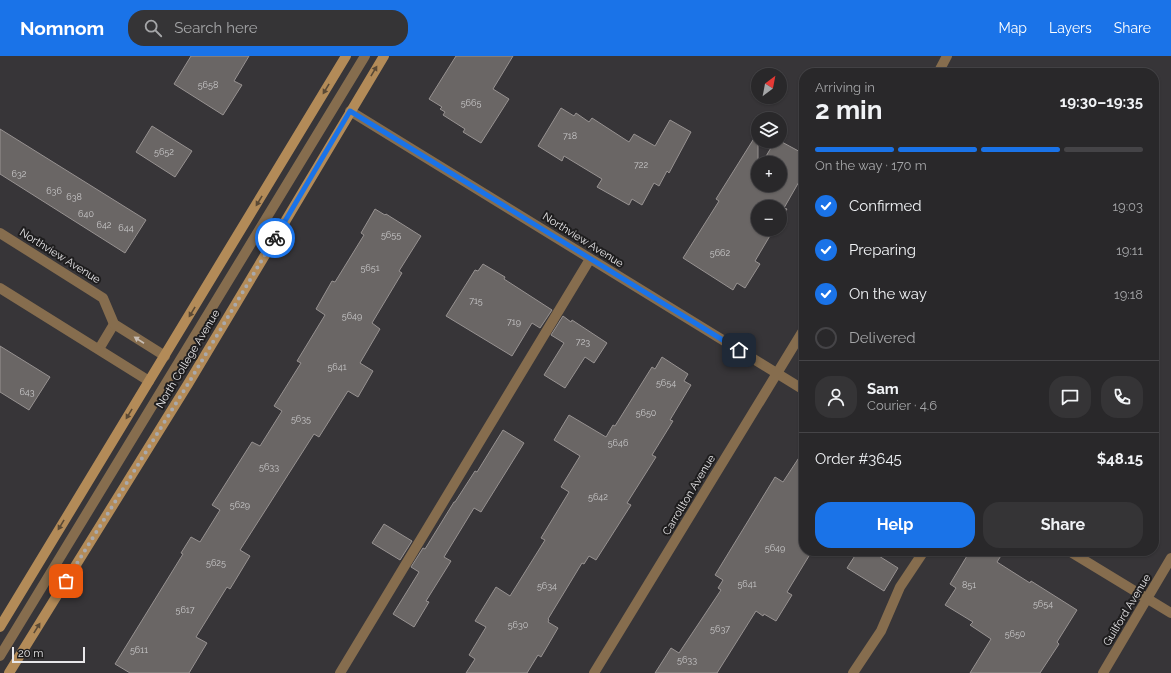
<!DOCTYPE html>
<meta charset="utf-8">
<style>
:root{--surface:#29282a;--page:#353436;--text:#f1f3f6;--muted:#a5a6a8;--line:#454447;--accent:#1a73e8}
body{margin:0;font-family:Raleway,sans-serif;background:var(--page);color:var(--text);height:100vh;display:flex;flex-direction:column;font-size:15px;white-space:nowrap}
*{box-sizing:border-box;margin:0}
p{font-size:13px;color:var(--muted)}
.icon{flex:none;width:22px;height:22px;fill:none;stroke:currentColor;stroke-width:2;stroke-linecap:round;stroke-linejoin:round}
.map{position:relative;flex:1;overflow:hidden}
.details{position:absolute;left:799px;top:12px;width:360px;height:488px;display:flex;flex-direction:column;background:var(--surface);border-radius:16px;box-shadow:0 1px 3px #0004,0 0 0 1px var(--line)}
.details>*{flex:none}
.needle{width:26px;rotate:32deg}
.fabs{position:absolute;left:751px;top:12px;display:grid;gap:8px}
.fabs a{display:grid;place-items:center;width:36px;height:36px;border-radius:50%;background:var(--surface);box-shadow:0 1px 3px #0004,0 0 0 1px var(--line);font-size:20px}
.scale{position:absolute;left:12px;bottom:10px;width:73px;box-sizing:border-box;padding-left:4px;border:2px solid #e8e7e9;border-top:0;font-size:11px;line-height:14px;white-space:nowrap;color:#e8e7e9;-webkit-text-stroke:3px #1e1d1e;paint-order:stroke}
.pin{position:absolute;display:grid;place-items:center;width:34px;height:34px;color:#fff;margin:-17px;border-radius:8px;box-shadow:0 2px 6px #0006}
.courier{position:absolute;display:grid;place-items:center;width:40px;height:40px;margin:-20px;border:3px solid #1a73e8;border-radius:50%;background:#fff;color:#222;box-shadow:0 1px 5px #0007}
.overview em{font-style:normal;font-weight:700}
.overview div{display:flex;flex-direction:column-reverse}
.overview{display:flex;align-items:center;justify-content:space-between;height:68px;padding:0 16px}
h1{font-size:26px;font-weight:700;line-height:30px}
.bar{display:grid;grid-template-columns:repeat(4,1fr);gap:6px 4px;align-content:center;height:48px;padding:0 16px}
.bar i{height:5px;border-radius:3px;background:var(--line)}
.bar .active{background:var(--accent)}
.bar p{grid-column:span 4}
.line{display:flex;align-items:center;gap:10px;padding:0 16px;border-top:1px solid var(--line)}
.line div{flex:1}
.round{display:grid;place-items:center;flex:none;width:42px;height:42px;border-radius:16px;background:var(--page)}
ol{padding:0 16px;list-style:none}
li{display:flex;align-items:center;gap:12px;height:44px}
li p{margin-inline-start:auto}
li .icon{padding:4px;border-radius:50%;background:var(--accent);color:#fff;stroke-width:4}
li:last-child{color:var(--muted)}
li i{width:22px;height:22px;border:2px solid var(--line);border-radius:50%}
.button{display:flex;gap:8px;margin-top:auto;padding:8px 16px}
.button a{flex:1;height:46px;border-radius:16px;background:var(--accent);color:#fff;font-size:16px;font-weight:700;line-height:46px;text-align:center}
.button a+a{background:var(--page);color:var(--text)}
header{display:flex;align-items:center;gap:24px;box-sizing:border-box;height:56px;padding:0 20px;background:var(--accent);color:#fff}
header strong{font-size:19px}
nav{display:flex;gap:22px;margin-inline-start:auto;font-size:14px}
.search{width:280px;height:36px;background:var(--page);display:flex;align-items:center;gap:10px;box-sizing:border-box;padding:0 14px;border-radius:16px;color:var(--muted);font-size:15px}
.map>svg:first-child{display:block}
</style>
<header>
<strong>Nomnom</strong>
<div class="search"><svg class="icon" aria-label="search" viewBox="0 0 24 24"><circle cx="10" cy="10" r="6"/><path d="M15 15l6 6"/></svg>Search here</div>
<nav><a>Map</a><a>Layers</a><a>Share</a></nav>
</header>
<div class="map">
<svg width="1171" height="617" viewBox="0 0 1171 617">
<rect width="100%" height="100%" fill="#373538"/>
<!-- building -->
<path fill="#6a6665" stroke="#979291" d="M191,0H249L234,25L242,29L223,59L174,28Z
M456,0H513L493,33L509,43L481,87L463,76L465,73L443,59L445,56L440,53L442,51L429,43Z
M561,52L574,60L576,57L589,66L592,62L629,86L634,78L655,90L670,64L691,76L669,117L667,115L659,130L654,127L642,149L632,143L629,149L597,131L602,123L564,100L562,105L538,90Z
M152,70L192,95L175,121L136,96Z
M0,73L146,164L125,197L0,118Z
M758,76V129H780V107H762L775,85H780L804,98V117L784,152L787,153L780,164V151H758V173H774L755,205L760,208L745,232L737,227L733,234L683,202L719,145L716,143Z
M375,153L385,159L386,158L421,180L399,215L402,217L372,267L380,273L360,307L373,315L358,341L348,335L319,381L314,378L240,494L250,500L230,533L227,531L196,581L207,587L189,617H130L115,608L183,498L181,497L191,481L200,486L220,454L212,449L252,386L260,390L282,355L274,350L301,307L297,305L325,259L316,253L332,225L335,226L364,179L361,177Z
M483,208L505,221L504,223L552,254L540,272L532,267L512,300L446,260L475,214L478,215Z
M563,260L571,266L572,264L607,287L594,307L585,301L565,332L544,319L564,287L551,279Z
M0,290L50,321L29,354L0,336Z
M662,301L688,318L684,325L691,329L670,364L673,365L652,399L656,401L627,447L631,449L596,504L589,500L584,508L582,507L548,563L549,564L548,566L558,572L541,601L538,599L527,617H466L475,603L469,599L486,571L475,565L496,531L510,540L545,484L541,482L569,436L561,431L580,400L554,384L569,359L606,381L613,369L615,370L652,311L655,313Z
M503,374L524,387L481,456L474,452L444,501L451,505L426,545L429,546L414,571L393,558L419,516L411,511L423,492L425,493L454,446H455L475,415L477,416Z
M804,394V495H812L787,536L792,539L776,565L764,558L763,560L756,555L717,617H655L671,592L679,597L721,534L718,532L723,524L715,519L775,421L783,426Z
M384,468L412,485L400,504L372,487Z
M858,495H871L898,512L884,535L847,512Z
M970,495H1004L997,506L1030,527L1031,525L1077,554L1057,586L1059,588L1040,617H970L991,583L970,569L973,566L945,549L956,532L950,528Z"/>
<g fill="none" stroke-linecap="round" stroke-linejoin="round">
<!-- service -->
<path stroke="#866d4e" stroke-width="10" d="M99,293L114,268
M0,600L365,0
M340,617L590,203
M853,617L881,575L900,531L924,495"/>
<!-- minor -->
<path stroke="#866d4e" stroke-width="10" d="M938,17L947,0
M350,55L804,334
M0,177L103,242L114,268L165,300
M0,232L149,325
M1069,495L1171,557
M594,617L804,273
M1103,617L1171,502"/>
<!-- secondary -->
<path stroke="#b38b58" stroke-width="10" d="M0,571L346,0
M9,617L188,328L384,0"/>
</g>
<!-- one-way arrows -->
<defs><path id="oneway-solid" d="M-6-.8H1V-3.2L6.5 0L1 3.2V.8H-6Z"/></defs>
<g fill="#5a4935">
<use href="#oneway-solid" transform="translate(374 15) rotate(-59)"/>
<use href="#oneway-solid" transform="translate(326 33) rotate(121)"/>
<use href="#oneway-solid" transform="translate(259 145) rotate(121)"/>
<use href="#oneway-solid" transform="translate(192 256) rotate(121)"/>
<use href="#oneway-solid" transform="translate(129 358) rotate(121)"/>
<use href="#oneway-solid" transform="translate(61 469) rotate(121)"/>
<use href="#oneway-solid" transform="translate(37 572) rotate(-58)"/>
</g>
<use fill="#c6bcb3" href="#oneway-solid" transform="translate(139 284) rotate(-147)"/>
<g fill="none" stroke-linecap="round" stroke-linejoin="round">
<!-- done -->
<path stroke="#aaa9ab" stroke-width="4" stroke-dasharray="0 7.2" d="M66,525L188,328L275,182"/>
<!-- route -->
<path stroke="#1a73e8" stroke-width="5" d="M275,182L350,55L739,294"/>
</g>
<g text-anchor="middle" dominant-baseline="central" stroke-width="4" stroke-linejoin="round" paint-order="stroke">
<!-- number labels -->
<g font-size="9" fill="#c8c7c8">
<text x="208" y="29">5658</text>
<text x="471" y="47">5665</text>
<text x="570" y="80">718</text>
<text x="164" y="96">5652</text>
<text x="641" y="109">722</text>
<text x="19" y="118">632</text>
<text x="54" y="135">636</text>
<text x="74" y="141">638</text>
<text x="86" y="158">640</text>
<text x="104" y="169">642</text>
<text x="126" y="172">644</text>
<text x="391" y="179">5655</text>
<text x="720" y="197">5662</text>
<text x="370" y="212">5651</text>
<text x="476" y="245">715</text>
<text x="352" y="260">5649</text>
<text x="514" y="266">719</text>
<text x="583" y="286">723</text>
<text x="337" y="311">5641</text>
<text x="666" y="327">5654</text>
<text x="27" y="336">643</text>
<text x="646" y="357">5650</text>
<text x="301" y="363">5635</text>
<text x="618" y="387">5646</text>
<text x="269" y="411">5633</text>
<text x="598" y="441">5642</text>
<text x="240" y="449">5629</text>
<text x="775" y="492">5649</text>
<text x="216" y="507">5625</text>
<text x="747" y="528">5641</text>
<text x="969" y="529">851</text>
<text x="547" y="530">5634</text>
<text x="1043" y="548">5654</text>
<text x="185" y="554">5617</text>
<text x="518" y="569">5630</text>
<text x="720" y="573">5637</text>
<text x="1015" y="578">5650</text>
<text x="139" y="594">5611</text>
<text x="687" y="604">5633</text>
</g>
<!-- street labels -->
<g font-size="11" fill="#e8e7e9" stroke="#1e1d1e">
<text transform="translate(583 184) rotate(32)">Northview Avenue</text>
<text transform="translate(60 200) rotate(32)">Northview Avenue</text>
<text transform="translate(188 303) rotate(-59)">North College Avenue</text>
<text transform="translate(689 439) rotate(-59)">Carrollton Avenue</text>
<text transform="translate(1127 554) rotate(-59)">Guilford Avenue</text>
</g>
</g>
</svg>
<div class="fabs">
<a><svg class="needle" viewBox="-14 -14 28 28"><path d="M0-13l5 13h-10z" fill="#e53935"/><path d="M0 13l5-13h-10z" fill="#a5a6a8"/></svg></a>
<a><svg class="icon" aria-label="layers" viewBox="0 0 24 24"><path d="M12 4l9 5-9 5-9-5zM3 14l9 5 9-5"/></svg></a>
<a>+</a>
<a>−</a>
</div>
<div class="scale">20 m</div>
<div class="pin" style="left:66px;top:525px;background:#ea580c"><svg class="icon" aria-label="bag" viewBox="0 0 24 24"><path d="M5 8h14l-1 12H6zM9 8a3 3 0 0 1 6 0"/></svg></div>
<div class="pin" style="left:739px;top:294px;background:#1f2937"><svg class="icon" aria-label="home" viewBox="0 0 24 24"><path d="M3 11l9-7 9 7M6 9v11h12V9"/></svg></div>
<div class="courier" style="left:275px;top:182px"><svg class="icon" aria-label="bike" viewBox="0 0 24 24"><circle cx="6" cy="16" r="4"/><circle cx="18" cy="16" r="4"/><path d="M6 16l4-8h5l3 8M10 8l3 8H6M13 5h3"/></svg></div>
<section class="details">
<div class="overview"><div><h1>2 min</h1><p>Arriving in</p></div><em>19:30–19:35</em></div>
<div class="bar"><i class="active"></i><i class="active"></i><i class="active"></i><i></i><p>On the way · 170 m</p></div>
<ol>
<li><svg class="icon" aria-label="check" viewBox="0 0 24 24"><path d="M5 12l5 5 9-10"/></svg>Confirmed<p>19:03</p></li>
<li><svg class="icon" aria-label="check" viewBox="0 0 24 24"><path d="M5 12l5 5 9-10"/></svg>Preparing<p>19:11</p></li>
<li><svg class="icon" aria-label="check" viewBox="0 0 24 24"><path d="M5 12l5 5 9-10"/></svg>On the way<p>19:18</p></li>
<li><i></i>Delivered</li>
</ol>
<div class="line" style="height:72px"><a class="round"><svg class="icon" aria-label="person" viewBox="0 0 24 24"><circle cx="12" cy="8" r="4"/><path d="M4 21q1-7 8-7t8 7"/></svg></a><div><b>Sam</b><p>Courier · 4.6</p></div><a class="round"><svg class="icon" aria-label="chat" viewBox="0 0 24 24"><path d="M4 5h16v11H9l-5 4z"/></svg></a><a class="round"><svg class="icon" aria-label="phone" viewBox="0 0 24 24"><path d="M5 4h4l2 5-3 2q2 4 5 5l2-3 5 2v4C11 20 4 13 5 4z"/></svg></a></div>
<div class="line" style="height:52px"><div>Order #3645</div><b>$48.15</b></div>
<div class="button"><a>Help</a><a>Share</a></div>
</section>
</div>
